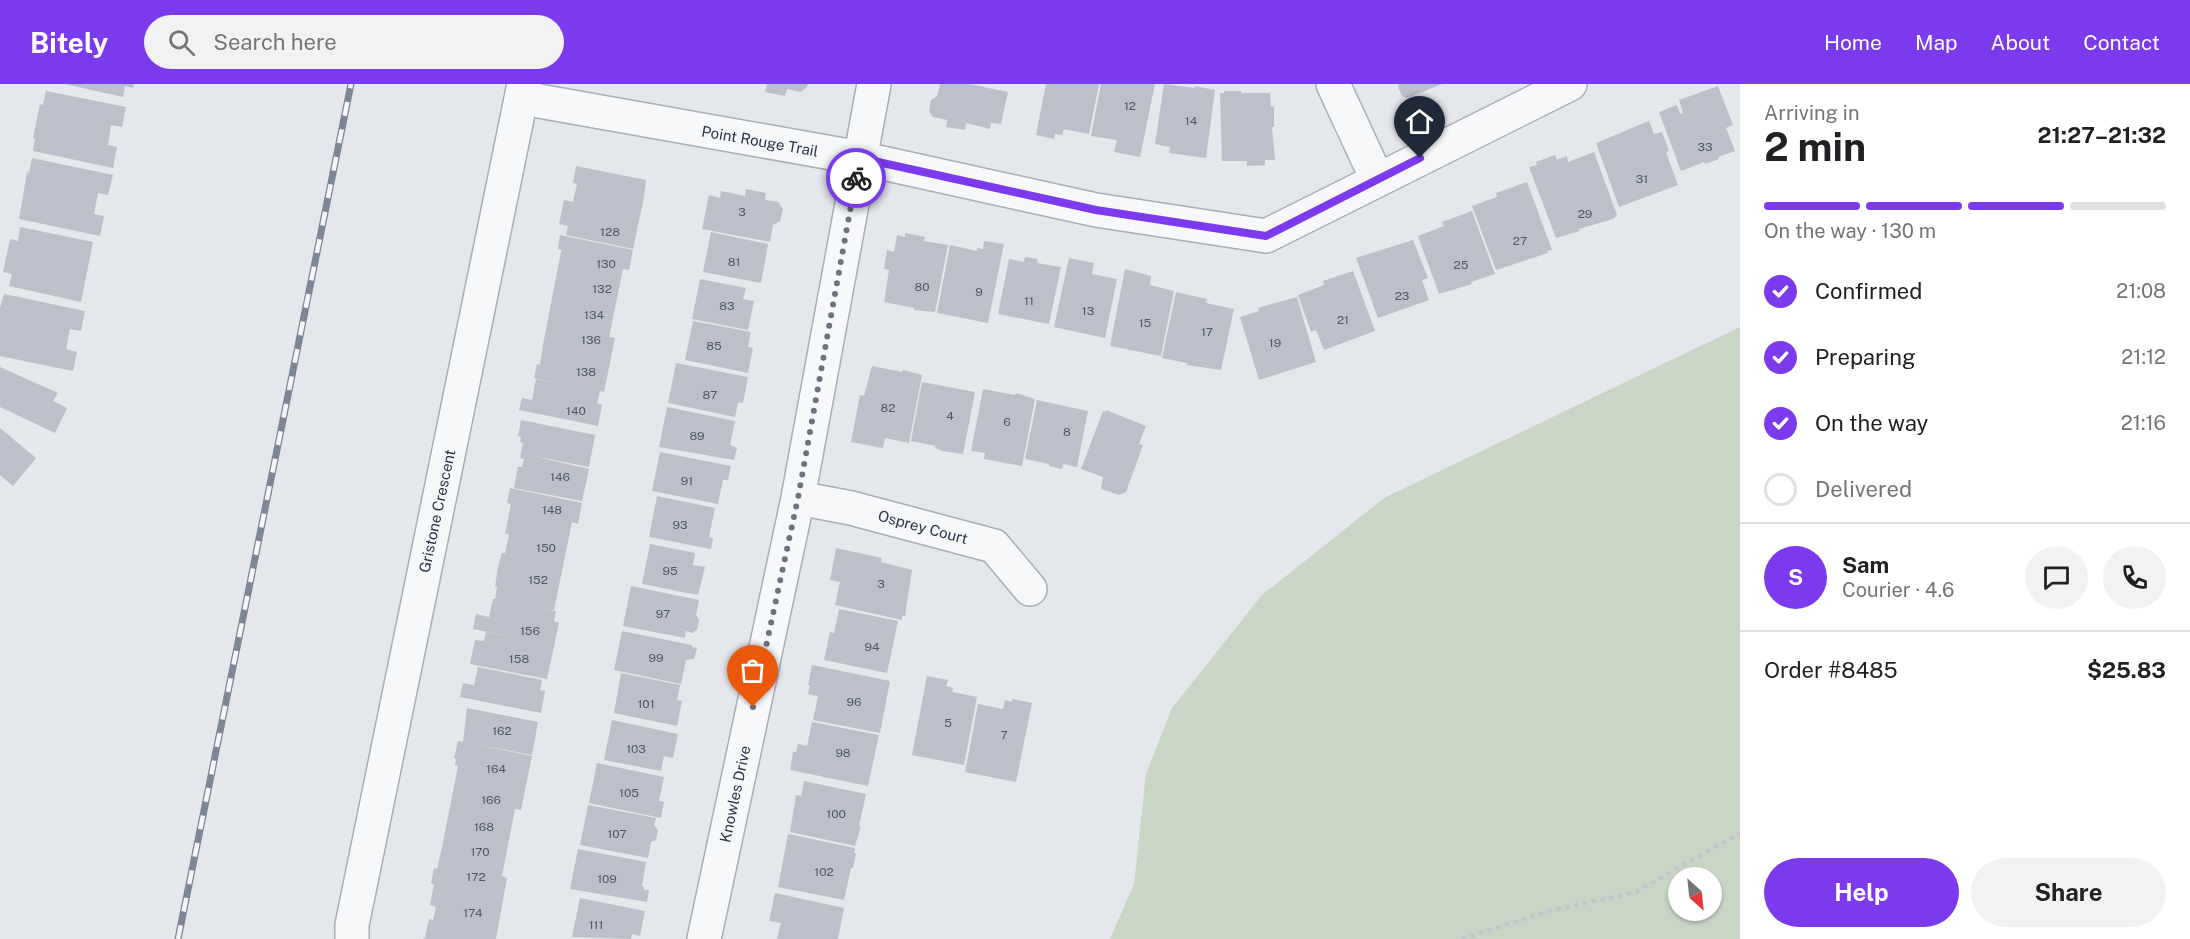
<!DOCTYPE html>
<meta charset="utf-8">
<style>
:root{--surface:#fff;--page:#f2f2f2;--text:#202124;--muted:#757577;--line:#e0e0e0;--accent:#7c3aed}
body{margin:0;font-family:"Public Sans",sans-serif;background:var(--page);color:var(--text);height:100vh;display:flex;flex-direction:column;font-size:22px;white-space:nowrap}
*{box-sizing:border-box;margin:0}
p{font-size:20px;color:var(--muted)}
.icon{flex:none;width:33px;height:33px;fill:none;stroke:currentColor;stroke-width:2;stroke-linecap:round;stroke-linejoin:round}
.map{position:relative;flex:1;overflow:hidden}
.side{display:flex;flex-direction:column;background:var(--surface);width:450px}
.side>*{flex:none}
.needle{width:39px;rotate:153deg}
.tools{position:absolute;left:1668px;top:783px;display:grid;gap:12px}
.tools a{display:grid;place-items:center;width:54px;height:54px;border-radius:50%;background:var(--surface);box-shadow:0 2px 4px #0004;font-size:30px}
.pin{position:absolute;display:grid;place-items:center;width:51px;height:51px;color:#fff;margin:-62px -26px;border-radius:50% 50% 50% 0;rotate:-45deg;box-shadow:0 0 6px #0007}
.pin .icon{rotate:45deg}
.courier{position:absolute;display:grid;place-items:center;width:60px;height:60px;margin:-30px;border:4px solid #7c3aed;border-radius:50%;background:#fff;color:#222;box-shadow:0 2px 8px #0007}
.head em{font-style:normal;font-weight:700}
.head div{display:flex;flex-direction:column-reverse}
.head{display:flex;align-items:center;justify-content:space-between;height:102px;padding:0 24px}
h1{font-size:39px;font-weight:700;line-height:45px}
.bar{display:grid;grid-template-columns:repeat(4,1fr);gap:9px 6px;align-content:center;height:72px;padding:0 24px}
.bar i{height:8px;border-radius:4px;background:var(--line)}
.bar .current{background:var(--accent)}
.bar p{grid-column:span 4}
.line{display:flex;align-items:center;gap:15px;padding:0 24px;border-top:2px solid var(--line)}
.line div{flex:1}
.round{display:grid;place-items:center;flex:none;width:63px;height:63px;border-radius:32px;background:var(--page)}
ol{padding:0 24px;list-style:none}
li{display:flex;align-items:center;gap:18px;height:66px}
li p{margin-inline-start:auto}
li .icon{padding:6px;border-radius:50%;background:var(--accent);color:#fff;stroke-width:4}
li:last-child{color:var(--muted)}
li i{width:33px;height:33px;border:3px solid var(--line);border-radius:50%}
.primary-button{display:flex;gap:12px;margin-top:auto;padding:12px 24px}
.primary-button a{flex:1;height:69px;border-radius:36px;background:var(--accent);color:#fff;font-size:24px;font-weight:700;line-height:69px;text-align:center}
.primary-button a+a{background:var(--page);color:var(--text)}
header{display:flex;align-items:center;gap:36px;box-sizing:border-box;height:84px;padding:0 30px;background:var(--accent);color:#fff}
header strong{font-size:28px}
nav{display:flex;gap:33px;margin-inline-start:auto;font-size:21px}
.search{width:420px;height:54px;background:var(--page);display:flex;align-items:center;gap:15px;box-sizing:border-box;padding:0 21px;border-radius:33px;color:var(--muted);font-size:22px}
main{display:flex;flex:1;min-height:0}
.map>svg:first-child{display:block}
</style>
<header>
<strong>Bitely</strong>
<div class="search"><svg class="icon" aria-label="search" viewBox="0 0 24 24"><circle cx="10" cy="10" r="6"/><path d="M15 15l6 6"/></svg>Search here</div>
<nav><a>Home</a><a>Map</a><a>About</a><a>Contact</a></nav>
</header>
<main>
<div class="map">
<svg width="1740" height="855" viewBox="0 0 1740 855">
<rect width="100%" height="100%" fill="#e4e7ec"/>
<!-- green -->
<path fill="#c9d6c5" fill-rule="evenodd" d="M1740,243V855H1110L1134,800L1146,690L1172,624L1262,511L1384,414ZM1678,794H1712V826H1678Z"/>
<!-- building -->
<path fill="#bbc0ca" d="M65,0H134L133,4L125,2L123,13Z
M767,0H808L807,3L801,8L787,5L785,12L765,8Z
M940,0H969L1008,8L1001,40L991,39L990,45L966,39L965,46L946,43L947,36L933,33L929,27L931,16L937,12Z
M1046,0H1099L1089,50L1064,45L1062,51L1055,50L1054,55L1036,51Z
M1101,0H1155L1140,73L1114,68L1117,56L1091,52Z
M1164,0L1195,4V2L1215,6L1206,74L1169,69L1170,63L1155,60Z
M1399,0H1442L1407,14L1402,12L1398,3Z
M1718,2L1733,41L1726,44L1735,67L1718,73L1719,75L1705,80L1704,78L1681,87L1659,28L1677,21L1680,30L1683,29L1679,16Z
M46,7L126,23L122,43L111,41L108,61L117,63L113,84L33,67L35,55L33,54L40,20L43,21Z
M1224,7H1241V9H1270L1271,23L1274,22V43H1272L1275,76H1265V81L1247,82V77H1222L1220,9H1224Z
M1649,37L1654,50L1662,48L1669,67L1666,68L1678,101L1619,123L1596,59Z
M1594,68L1617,131L1613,135L1579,145L1580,147L1556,154L1529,83L1537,81L1536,78L1555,71L1557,76L1567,72L1568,78Z
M32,74L113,91L108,111L98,109L94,130L104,132L100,152L19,135L27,88L29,89Z
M576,82L646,96L644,113L633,165L566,151L568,142L559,140L564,116L573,118L577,100L573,99Z
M1527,98L1552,166L1547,167L1548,169L1496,186L1472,122L1497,113L1496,109Z
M746,105L766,109L765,116L778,118L783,125L780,137L773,141L770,158L702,145L709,111L720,114L721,107L745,112Z
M1472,127L1495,190L1471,198L1472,200L1439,210L1418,152L1444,142L1442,138Z
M20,143L93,158L81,218L9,202L12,190L3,188L10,155L18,157Z
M711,148L768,160L761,199L703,188Z
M905,149L925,153L924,157L948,161L935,228L914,226V224L884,218L889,186L884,185L887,166L894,168L897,151L905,153Z
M560,151L633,166L629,186L623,185L609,253L615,254L604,308L600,307L597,319L602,321L598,342L519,326L522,314L532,316L536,295L560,300L534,294L537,280L540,281L543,261L571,267L543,261L561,168L562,166L558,165Z
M1413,156L1428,194L1422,196L1429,216L1378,234L1356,174Z
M984,157L1004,160L988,239L937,229L950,161L977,167V164L983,165Z
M1025,173L1038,175L1037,179L1061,183L1049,240L998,230L1009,175L1024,178Z
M1069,174L1094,179L1092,190L1117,195L1105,254L1054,243Z
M1125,185L1151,192L1150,201L1174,207L1161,272L1110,262Z
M1353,187L1375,247L1324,266L1316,246L1311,248L1298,211L1324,201L1323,197Z
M700,195L746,204L743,215L754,217L748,246L692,235Z
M1176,208L1207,215L1206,219L1234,225L1221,286L1187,281V279L1162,274Z
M4,210L85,227L81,247L70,245L66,265L77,268L73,287L0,272V224Z
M1297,213L1316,278L1259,296L1240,233L1259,227L1258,224Z
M693,237L751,248L748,263L753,264L748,289L685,276Z
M676,279L748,293L743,319L738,318L735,333L668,319Z
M872,282L902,288L903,286L922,291L909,359L885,354L883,364L851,358L860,311L864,312Z
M0,283L58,309L53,317L67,324L55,349L0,323Z
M922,298L975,308L963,370L943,367L935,364L936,362L911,357Z
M983,305L1015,311L1016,309L1035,315L1022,382L984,375L985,369L971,367Z
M1037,316L1088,327L1077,383L1063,380L1062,385L1049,382V380L1025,375Z
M667,323L735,337L730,361L737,364L734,376L659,363Z
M1106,326L1146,342L1139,360L1143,361L1126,408L1119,411L1101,405L1103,393L1081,385L1103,327L1105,328Z
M521,336L595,351L589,383L529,371L589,385L582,417L514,404L518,383H522L524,375L520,374L523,359L520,358L521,353L518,352Z
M0,344L36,374L13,402L0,391Z
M660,368L731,382L728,396H723L718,420L652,407Z
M510,404L582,419L578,440L572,438L554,526L545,525L556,527L554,537L559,539L547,595L470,580L475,556L484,557L486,548L525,556L473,545L476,530L489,533L493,515H495L497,503H495L498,483L502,469H505L509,450H505L511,420L507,419Z
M657,412L715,424L709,453L713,454L711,465L649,453Z
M650,460L695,469L693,481L705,483L698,511L642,500Z
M836,464L882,474L881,478L912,486L905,532H902V536L835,521L840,498L830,496Z
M631,502L699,516L696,531L699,536L697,546L692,549L686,547L685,554L623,542Z
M839,525L898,537L887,589L824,576L830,548L834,549Z
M622,547L692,561V563L697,564L694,575L686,576L681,600L614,586Z
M812,581L890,597L880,649L813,636L818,612L808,610L810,601H808Z
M478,583L542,596L540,606L545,607L541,629L460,613L463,599L474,601Z
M621,589L680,601L677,616L682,617L677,642L614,629Z
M927,592L948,596L946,602L953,604L952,608L977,613L964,681L912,671Z
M1012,615L1032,619L1016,698L965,688L978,620L1003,625L1005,616L1012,618Z
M467,624L538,638L532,671L474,660L532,672L521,726L515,725L502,792L507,794L496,855H423L425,853L429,835L433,836L436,823L430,821L434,800H431L434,784L437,785L442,763L458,682L455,681L456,675L454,674L458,657L463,658Z
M612,636L678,650L673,674L664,672L661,687L604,676Z
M812,638L879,651L868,702L790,686L793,668H796L798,660L807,662Z
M597,679L664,693L659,717L664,718L661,734L589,719Z
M804,697L866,710L859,742H861L855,762L790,748L796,711L801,712Z
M588,721L656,734L654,741L658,746L656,756L651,758L648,774L580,761Z
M788,750L855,764L854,769H856L853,784H851L844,816L778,803Z
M578,765L646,778L642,802L644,803V806H649L647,818L570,805Z
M775,809L844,824L838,855H777L781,839L769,837Z
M580,814L645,827L640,852L632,850L631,855L572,853Z"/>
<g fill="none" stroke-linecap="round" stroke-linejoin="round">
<defs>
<path id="minor" d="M1333,0L1377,95
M522,14L860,74L1096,126L1266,152L1570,0
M798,414L851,424L994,462L1030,505
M352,855V841L524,0
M704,855L798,414L874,0"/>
</defs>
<!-- minor casing -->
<use href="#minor" stroke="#a9aeb7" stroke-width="36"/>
<!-- path -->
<path stroke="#c2c5cb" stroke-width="4" stroke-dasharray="4.5 4.5" stroke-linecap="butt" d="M1462,855L1549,827L1636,808L1740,749"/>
<!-- minor -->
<use href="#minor" stroke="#f7f8fa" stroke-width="33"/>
<defs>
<path id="rail" d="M178,855L351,0"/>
</defs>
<!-- rail casing -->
<use href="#rail" stroke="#7d8696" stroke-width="7"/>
<!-- rail -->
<use href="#rail" stroke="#f4f6f9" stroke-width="4.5" stroke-dasharray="14" stroke-linecap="butt"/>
</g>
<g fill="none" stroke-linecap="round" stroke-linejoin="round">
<!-- done -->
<path stroke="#6c737f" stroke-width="6" stroke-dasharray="0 10.8" d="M753,623L798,414L856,94"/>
<!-- route -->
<path stroke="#7c3aed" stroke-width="8" d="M856,94L860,74L1096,126L1266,152L1420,74"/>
</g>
<g text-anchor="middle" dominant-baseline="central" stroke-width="4.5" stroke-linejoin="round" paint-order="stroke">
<!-- number labels -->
<g font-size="12" fill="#4f5766">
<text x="1130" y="22">12</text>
<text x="1191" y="37">14</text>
<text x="1705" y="63">33</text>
<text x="1642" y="95">31</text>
<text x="742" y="128">3</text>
<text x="1585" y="130">29</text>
<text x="610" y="148">128</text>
<text x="1520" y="157">27</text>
<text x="734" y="178">81</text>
<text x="606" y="180">130</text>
<text x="1461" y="181">25</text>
<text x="922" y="203">80</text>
<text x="602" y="205">132</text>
<text x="979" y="208">9</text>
<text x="1402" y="212">23</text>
<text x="1029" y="217">11</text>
<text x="727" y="222">83</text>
<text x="1088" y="227">13</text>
<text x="594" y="231">134</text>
<text x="1343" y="236">21</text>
<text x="1145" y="239">15</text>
<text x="1207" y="248">17</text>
<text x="591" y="256">136</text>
<text x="1275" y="259">19</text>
<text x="714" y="262">85</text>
<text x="586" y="288">138</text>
<text x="710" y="311">87</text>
<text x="888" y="324">82</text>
<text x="576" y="327">140</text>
<text x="950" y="332">4</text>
<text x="1007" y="338">6</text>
<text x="1067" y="348">8</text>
<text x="697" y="352">89</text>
<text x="560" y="393">146</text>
<text x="687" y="397">91</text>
<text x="552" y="426">148</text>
<text x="680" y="441">93</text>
<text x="546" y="464">150</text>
<text x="670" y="487">95</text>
<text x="538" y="496">152</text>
<text x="881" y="500">3</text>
<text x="663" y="530">97</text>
<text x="530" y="547">156</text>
<text x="872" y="563">94</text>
<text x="656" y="574">99</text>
<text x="519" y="575">158</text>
<text x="854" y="618">96</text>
<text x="646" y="620">101</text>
<text x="948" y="639">5</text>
<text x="502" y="647">162</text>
<text x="1004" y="651">7</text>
<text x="636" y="665">103</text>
<text x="843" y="669">98</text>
<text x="496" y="685">164</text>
<text x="629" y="709">105</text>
<text x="491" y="716">166</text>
<text x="836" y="730">100</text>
<text x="484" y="743">168</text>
<text x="617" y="750">107</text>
<text x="480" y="768">170</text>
<text x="824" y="788">102</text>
<text x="476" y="793">172</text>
<text x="607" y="795">109</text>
<text x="473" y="829">174</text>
<text x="596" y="841">111</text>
</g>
<!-- street labels -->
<g font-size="15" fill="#2b3445" stroke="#f4f6f9">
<text transform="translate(760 57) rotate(10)">Point Rouge Trail</text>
<text transform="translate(437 427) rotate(-78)">Gristone Crescent</text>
<text transform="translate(923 443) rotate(15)">Osprey Court</text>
<text transform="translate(735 710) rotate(-78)">Knowles Drive</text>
</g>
</g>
</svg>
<div class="tools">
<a><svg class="needle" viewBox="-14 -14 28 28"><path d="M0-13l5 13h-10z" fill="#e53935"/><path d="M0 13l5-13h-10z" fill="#757577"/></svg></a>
</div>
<div class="pin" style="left:753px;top:623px;background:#ea580c"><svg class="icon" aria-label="bag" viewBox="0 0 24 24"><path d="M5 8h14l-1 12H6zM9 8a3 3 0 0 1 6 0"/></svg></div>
<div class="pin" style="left:1420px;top:74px;background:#1f2937"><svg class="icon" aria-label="home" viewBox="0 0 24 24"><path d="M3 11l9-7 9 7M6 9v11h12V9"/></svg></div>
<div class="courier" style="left:856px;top:94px"><svg class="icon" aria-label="bike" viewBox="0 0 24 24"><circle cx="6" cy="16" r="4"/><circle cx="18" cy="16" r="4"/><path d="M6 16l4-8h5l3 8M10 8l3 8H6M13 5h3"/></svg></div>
</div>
<section class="side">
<div class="head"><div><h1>2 min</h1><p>Arriving in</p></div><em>21:27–21:32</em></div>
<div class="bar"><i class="current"></i><i class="current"></i><i class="current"></i><i></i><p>On the way · 130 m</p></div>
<ol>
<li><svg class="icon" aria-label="check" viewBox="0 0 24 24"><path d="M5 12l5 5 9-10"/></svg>Confirmed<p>21:08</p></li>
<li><svg class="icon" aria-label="check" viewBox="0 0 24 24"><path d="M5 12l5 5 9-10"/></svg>Preparing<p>21:12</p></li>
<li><svg class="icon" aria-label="check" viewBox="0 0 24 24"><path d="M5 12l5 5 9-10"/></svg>On the way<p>21:16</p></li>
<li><i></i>Delivered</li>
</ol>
<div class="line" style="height:108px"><b class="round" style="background:var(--accent);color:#fff">S</b><div><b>Sam</b><p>Courier · 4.6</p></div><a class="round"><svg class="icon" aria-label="chat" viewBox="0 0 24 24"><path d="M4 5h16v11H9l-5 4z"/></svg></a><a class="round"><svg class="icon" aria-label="phone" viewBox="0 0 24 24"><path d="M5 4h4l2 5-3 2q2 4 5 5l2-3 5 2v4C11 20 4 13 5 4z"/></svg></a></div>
<div class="line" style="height:78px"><div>Order #8485</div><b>$25.83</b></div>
<div class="primary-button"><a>Help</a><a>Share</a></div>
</section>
</main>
